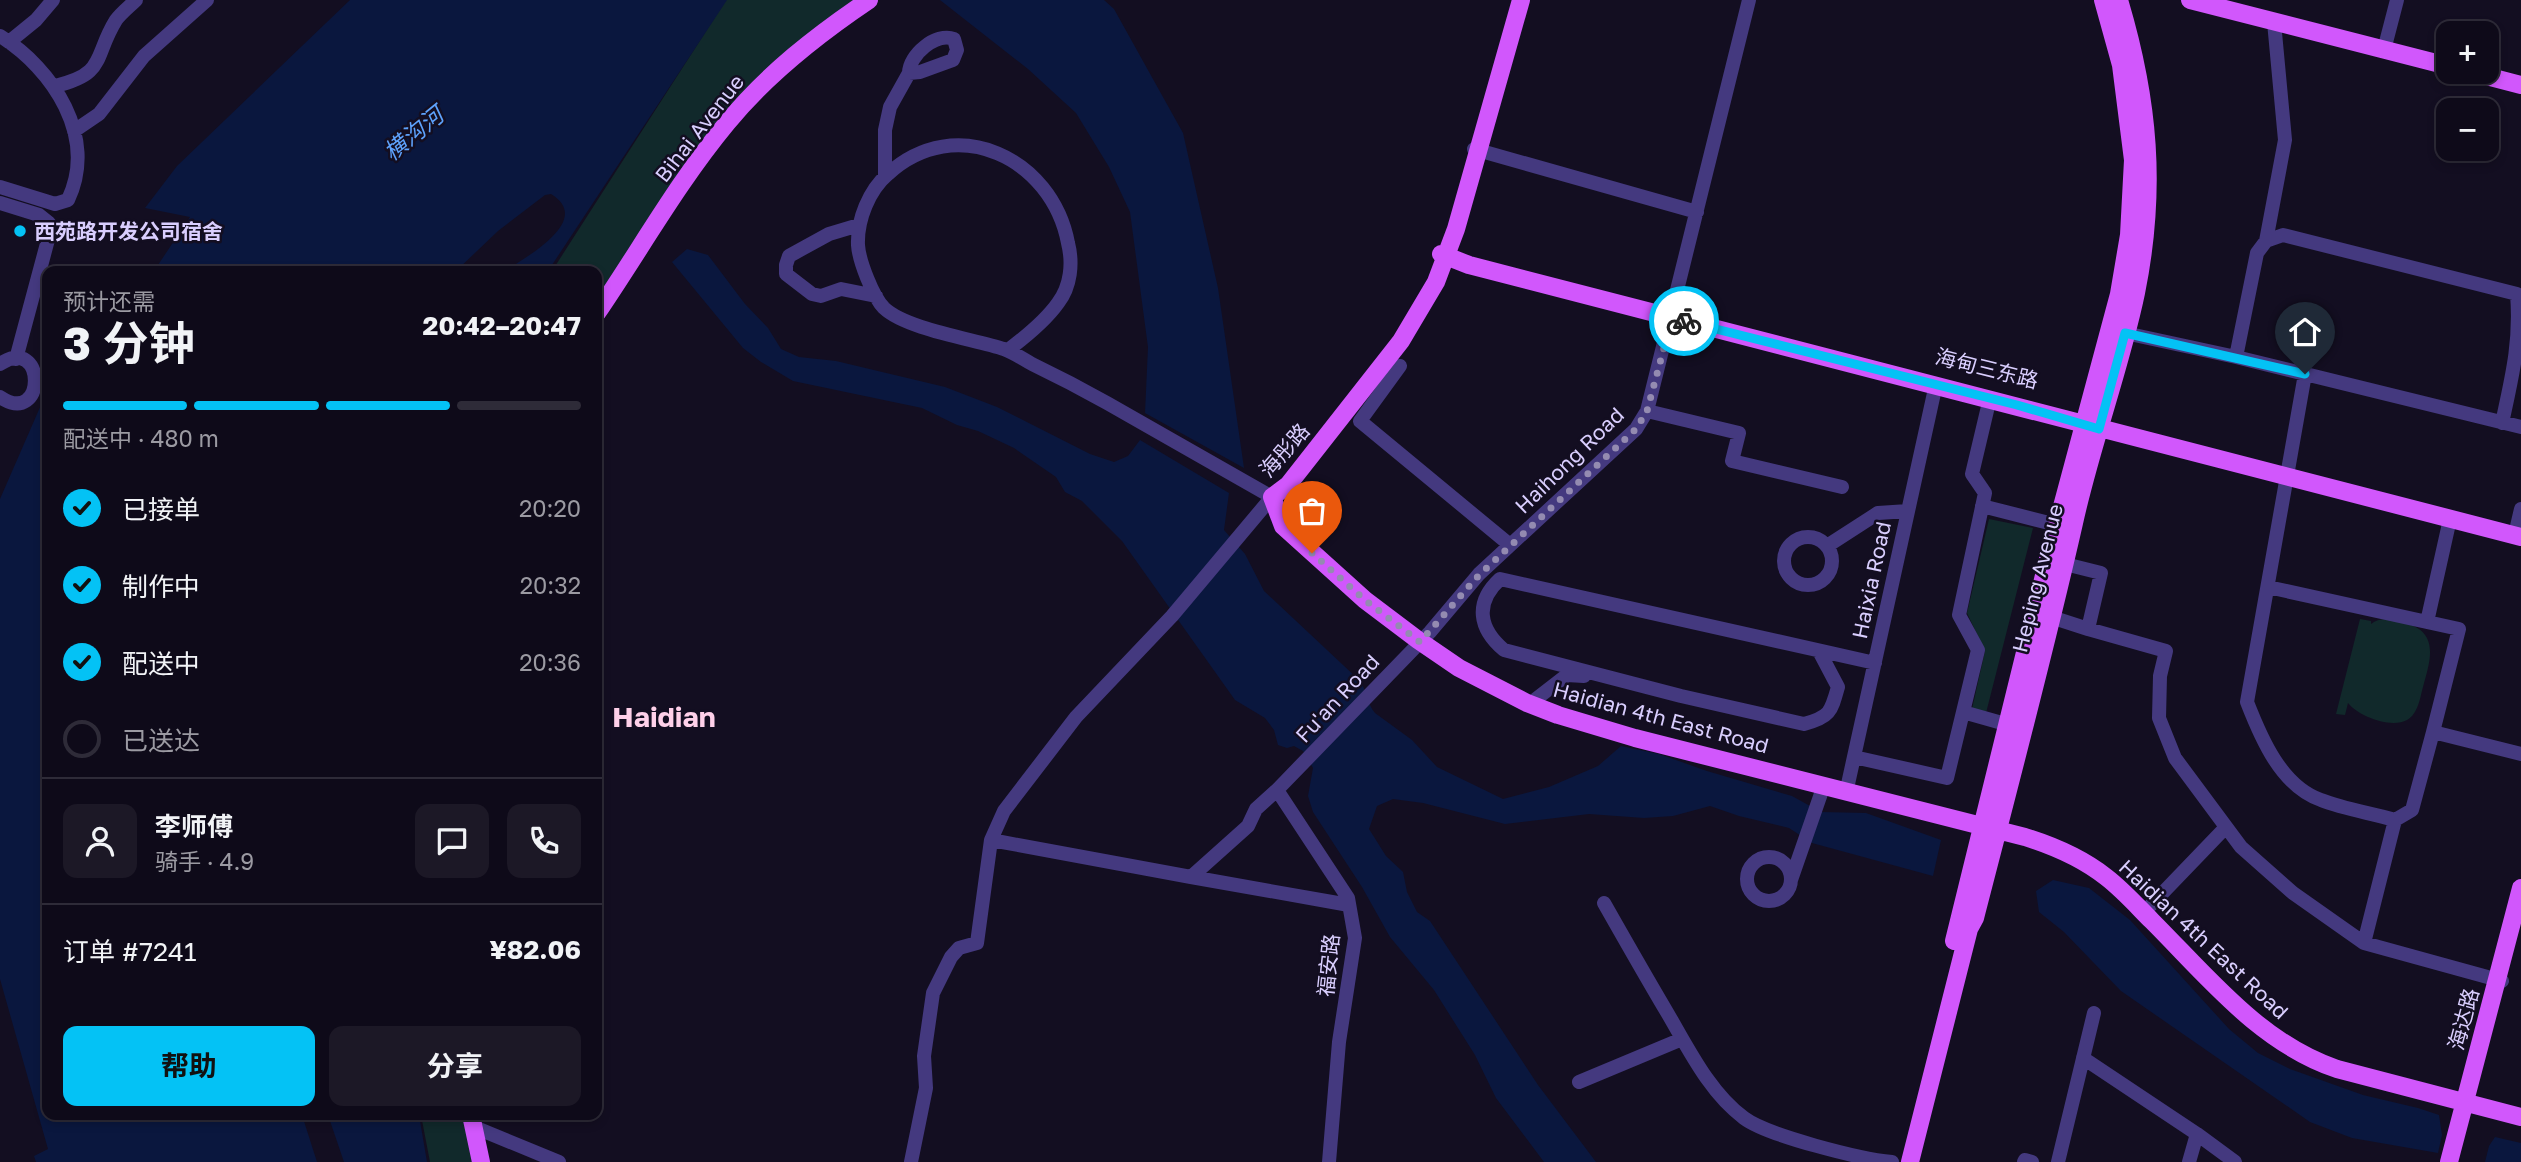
<!DOCTYPE html>
<html lang="zh">
<meta charset="utf-8">
<style>
:root{--surface:#0e0a19;--page:#1c1826;--text:#f1f3f6;--muted:#9b9aa2;--line:#2e2b38;--accent:#04c2f5}
body{margin:0;font-family:"Golos Text","Noto Sans SC",sans-serif;background:var(--page);color:var(--text);height:100vh;display:flex;flex-direction:column;font-size:26px;white-space:nowrap}
*{box-sizing:border-box;margin:0}
p{font-size:23px;color:var(--muted)}
.icon{flex:none;width:38px;height:38px;fill:none;stroke:currentColor;stroke-width:2;stroke-linecap:round;stroke-linejoin:round}
.map{position:relative;flex:1;overflow:hidden}
.sheet{position:absolute;left:42px;top:266px;width:560px;height:854px;display:flex;flex-direction:column;background:var(--surface);border-radius:14px;box-shadow:0 4px 10px #0003,0 0 0 2px var(--line)}
.sheet>*{flex:none}
.buttons{position:absolute;left:2436px;top:21px;display:grid;gap:14px}
.buttons a{display:grid;place-items:center;width:63px;height:63px;border-radius:14px;background:var(--surface);box-shadow:0 4px 10px #0003,0 0 0 2px var(--line);font-size:35px}
.pin{position:absolute;display:grid;place-items:center;width:60px;height:60px;color:#fff;margin:-72px -30px;border-radius:50% 50% 50% 0;rotate:-45deg;box-shadow:0 0 7px #0007}
.pin .icon{rotate:45deg}
.courier{position:absolute;display:grid;place-items:center;width:70px;height:70px;margin:-35px;border:5px solid #04c2f5;border-radius:50%;background:#fff;color:#222;box-shadow:0 2px 9px #0007}
.headline em{font-style:normal;font-weight:700}
.headline div{display:flex;flex-direction:column-reverse}
.headline{display:flex;align-items:center;justify-content:space-between;height:119px;padding:0 21px}
h1{font-size:46px;font-weight:700;line-height:52px}
.bar{display:grid;grid-template-columns:repeat(4,1fr);gap:10px 7px;align-content:center;height:84px;padding:0 21px}
.bar i{height:9px;border-radius:5px;background:var(--line)}
.bar .current{background:var(--accent)}
.bar p{grid-column:span 4}
.line{display:flex;align-items:center;gap:18px;padding:0 21px;border-top:2px solid var(--line)}
.line div{flex:1}
.round{display:grid;place-items:center;flex:none;width:74px;height:74px;border-radius:14px;background:var(--page)}
ol{padding:0 21px;list-style:none}
li{display:flex;align-items:center;gap:21px;height:77px}
li p{margin-inline-start:auto}
li .icon{padding:7px;border-radius:50%;background:var(--accent);color:#111;stroke-width:4}
li:last-child{color:var(--muted)}
li i{width:38px;height:38px;border:4px solid var(--line);border-radius:50%}
.button{display:flex;gap:14px;margin-top:auto;padding:14px 21px}
.button a{flex:1;height:80px;border-radius:14px;background:var(--accent);color:#111;font-size:28px;font-weight:700;line-height:80px;text-align:center}
.button a+a{background:var(--page);color:var(--text)}
.map>svg:first-child{display:block}
</style>
<div class="map">
<svg width="2521" height="1162" viewBox="0 0 2521 1162">
<rect width="100%" height="100%" fill="#130e21"/>
<!-- green -->
<path fill="#11292b" d="M726,0H860L774,61L697,148L597,307V271H552Z
M1989,519L2033,528L1986,713L1972,709L1985,651L1967,613Z
M2360,619L2371,621V624C2381,616 2391,620 2402,622C2440,631 2431,658 2423,687C2420,698 2418,714 2407,720C2391,729 2358,716 2348,703L2345,715L2336,714Z
M421,1115H471L480,1162H430Z"/>
<!-- water -->
<path fill="#0a173e" d="M350,0H727L548,271H505C526,257 594,220 551,194L545,195L498,231L456,271H154L190,217L145,208L177,166Z
M940,0H1104L1114,9L1183,133L1218,288L1244,468L1145,413L1148,347L1130,212L1109,167L1076,113L1028,69Z
M687,249L708,255L745,304L768,328L781,349L799,357L836,361L945,387L997,407L1090,454L1114,462L1128,456L1140,440L1229,493L1224,530L1245,554L1264,591L1359,680C1367,690 1367,704 1375,713L1412,740L1437,767L1503,799L1549,787L1598,766L1621,746L1659,754L1707,771L1792,796L1821,812L1866,813L1941,840L1933,876L1812,843L1789,828L1739,816L1710,806L1673,816L1644,818L1589,814L1505,824L1423,803L1393,799L1377,806L1369,829L1386,856L1403,872L1407,892L1417,912L1430,921L1538,1085L1596,1162H1544L1496,1098L1475,1055L1434,990L1390,937L1362,887L1313,812L1308,796L1313,768L1303,751L1294,746L1287,748L1278,745L1274,730L1265,718L1235,700L1122,541L1082,501L1065,492L1056,477L1014,448L978,431L957,425L922,408L793,381L761,362L743,348L672,262Z
M41,405L47,408V1115H302L317,1162H36L34,1156L48,1149L0,979V499Z
M2053,880L2089,888L2130,920L2229,1029L2258,1053L2290,1069L2363,1095L2418,1108L2439,1115L2442,1135L2438,1153L2352,1138L2310,1122L2121,991L2064,932L2039,912L2036,891Z
M328,1115H419L427,1162H344Z
M2495,1137L2521,1143V1162H2485L2489,1146Z"/>
<g fill="none" stroke-linecap="round" stroke-linejoin="round">
<!-- minor -->
<path stroke="#44397f" stroke-width="14" d="M0,36C53,69 98,137 68,200L55,204L0,187
M9,42L36,20L53,0
M2384,50L2397,0
M55,86C107,74 93,57 116,20C121,13 130,6 136,0
M74,131L99,114L144,56L207,0
M1474,149L1697,212
M885,176V130L890,107L909,73L920,72L953,60L957,50L954,39C936,32 909,55 909,73
M0,203L39,215L49,223V236L16,359
M859,225L829,234L789,256L786,265V274L812,294L821,296L841,289L876,296
M2266,241L2285,140L2274,22
M2125,333L2236,357L2521,427
M2236,357L2257,253L2266,241L2283,235L2517,294C2521,341 2512,377 2502,423
M0,364C46,333 47,428 0,397
M1400,366L1360,421L1510,545
M2305,374L2247,702C2261,738 2281,786 2321,800C2344,809 2371,813 2395,820L2412,810L2433,732L2521,754
M1647,411L1739,433L1732,461L1842,487
M1982,506L2057,525
M2517,526L2521,509
M1784 561a24 24 0 1 1 48 0a24 24 0 1 1-48 0Z
M1827,546L1878,513L1908,511
M2065,564L2101,573L2088,629L2166,651L2160,676L2159,718L2175,758L2241,847L2293,893L2364,943L2502,981
M2268,587L2459,629L2433,732
M2051,617L2088,629
M2427,622L2450,519
M1819,651L1838,687C1831,712 1830,717 1804,724L1681,696L1504,650C1479,629 1474,603 1500,579L1875,663
M1536,699L1567,675L1584,676
M1963,712L1978,650L1959,615L1985,493L1972,474L1990,398
M1854,757L1947,778L1963,712L2009,725
M1848,784L1936,384
M991,840L1191,877L1248,826L1256,809L1277,790
M1747 879a22 22 0 1 1 44 0a22 22 0 1 1-44 0Z
M1191,877L1349,905
M1791,880L1824,785
M1604,903C1625,940 1646,977 1668,1014C1689,1050 1710,1093 1744,1118C1768,1136 1861,1159 1892,1162
M2151,905L2226,827
M2364,943L2395,820
M2083,1058L2197,1134L2189,1162
M1579,1082L1682,1039
M474,1127L559,1162
M2197,1134L2235,1162
M911,1162L926,1088L924,1056L933,993L951,957L959,948L977,943L991,840L1004,811L1076,717L1172,616L1272,497C1217,466 1162,434 1107,403C1082,389 1057,376 1032,364C1023,359 1013,352 1004,349C973,339 906,329 884,308C873,297 859,261 858,245C857,220 869,190 888,174C956,112 1052,158 1068,243C1073,263 1071,286 1058,303C1046,320 1024,338 1008,350
M1329,1162L1339,1042L1355,938L1348,898L1277,790L1430,632L1479,574L1636,429L1647,411L1749,0
M2024,1162L2025,1160L2032,1162
M2058,1162L2094,1013"/>
<!-- major -->
<path stroke="#d157fc" stroke-width="18" d="M2190,0L2448,66
M2471,72L2521,85
M1441,254L1469,265L2521,537
M597,313C640,250 678,182 727,123C767,74 817,35 869,0
M1272,497L1283,526L1365,600L1418,640L1459,668L1527,703L1558,715L1635,738L2025,837C2054,846 2082,858 2106,877C2123,890 2137,906 2152,921C2208,977 2260,1043 2337,1069L2521,1117
M1272,497L1288,485L1401,341L1436,282L1456,229L1521,0
M1954,941L2049,555L2119,294L2129,235L2133,160L2121,65L2103,0
M471,1115L481,1162
M1910,1162L1969,929L1975,918C2009,786 2044,655 2074,523C2091,445 2120,370 2136,293C2157,189 2149,100 2119,0
M2449,1162L2521,888"/>
</g>
<g fill="none" stroke-linecap="round" stroke-linejoin="round">
<!-- done -->
<path stroke="#948bb1" stroke-width="7" stroke-dasharray="0 12.6" d="M1312,553L1365,600L1420,642L1479,575L1636,429L1647,411L1672,318L1684,321"/>
<!-- route -->
<path stroke="#04c2f5" stroke-width="9" d="M1684,321L2017,405L2099,429L2125,333L2305,374"/>
</g>
<!-- markers -->
<circle fill="#04c2f5" stroke="#130e21" stroke-width="2.5" cx="20" cy="231" r="7"/>
<g text-anchor="middle" dominant-baseline="central" stroke-width="5" stroke-linejoin="round" paint-order="stroke">
<!-- street labels -->
<g font-size="21" fill="#d9cefe" stroke="#130e21">
<text transform="translate(699 128) rotate(-52)">Bihai Avenue</text>
<text transform="translate(1987 368) rotate(14)">海甸三东路</text>
<text transform="translate(1284 450) rotate(-49)">海彤路</text>
<text transform="translate(1569 460) rotate(-44)">Haihong Road</text>
<text transform="translate(2037 578) rotate(-76)">Heping Avenue</text>
<text transform="translate(1871 580) rotate(-78)">Haixia Road</text>
<text transform="translate(1337 698) rotate(-47)">Fu'an Road</text>
<text transform="translate(1661 717) rotate(15)">Haidian 4th East Road</text>
<text transform="translate(2204 939) rotate(43)">Haidian 4th East Road</text>
<text transform="translate(1328 965) rotate(-84)">福安路</text>
<text transform="translate(2463 1019) rotate(-75)">海达路</text>
</g>
<!-- poi labels -->
<g font-size="21" font-weight="bold" fill="#d9cefe" stroke="#130e21" text-anchor="start">
<text x="34" y="231">西苑路开发公司宿舍</text>
</g>
<!-- water labels -->
<g font-size="23" font-style="italic" fill="#5ea2fc" stroke="#130e21">
<text transform="translate(413 133) rotate(-39)">横沟河</text>
</g>
<!-- district labels -->
<g font-size="28" font-weight="bold" fill="#fed0e9" stroke="#130e21">
<text x="664" y="716">Haidian</text>
</g>
</g>
</svg>
<div class="buttons">
<a>+</a>
<a>−</a>
</div>
<div class="pin" style="left:1312px;top:553px;background:#ea580c"><svg class="icon" aria-label="bag" viewBox="0 0 24 24"><path d="M5 8h14l-1 12H6zM9 8a3 3 0 0 1 6 0"/></svg></div>
<div class="pin" style="left:2305px;top:374px;background:#1f2937"><svg class="icon" aria-label="home" viewBox="0 0 24 24"><path d="M3 11l9-7 9 7M6 9v11h12V9"/></svg></div>
<div class="courier" style="left:1684px;top:321px"><svg class="icon" aria-label="bike" viewBox="0 0 24 24"><circle cx="6" cy="16" r="4"/><circle cx="18" cy="16" r="4"/><path d="M6 16l4-8h5l3 8M10 8l3 8H6M13 5h3"/></svg></div>
<section class="sheet">
<div class="headline"><div><h1>3 分钟</h1><p>预计还需</p></div><em>20:42–20:47</em></div>
<div class="bar"><i class="current"></i><i class="current"></i><i class="current"></i><i></i><p>配送中 · 480 m</p></div>
<ol>
<li><svg class="icon" aria-label="check" viewBox="0 0 24 24"><path d="M5 12l5 5 9-10"/></svg>已接单<p>20:20</p></li>
<li><svg class="icon" aria-label="check" viewBox="0 0 24 24"><path d="M5 12l5 5 9-10"/></svg>制作中<p>20:32</p></li>
<li><svg class="icon" aria-label="check" viewBox="0 0 24 24"><path d="M5 12l5 5 9-10"/></svg>配送中<p>20:36</p></li>
<li><i></i>已送达</li>
</ol>
<div class="line" style="height:126px"><a class="round"><svg class="icon" aria-label="person" viewBox="0 0 24 24"><circle cx="12" cy="8" r="4"/><path d="M4 21q1-7 8-7t8 7"/></svg></a><div><b>李师傅</b><p>骑手 · 4.9</p></div><a class="round"><svg class="icon" aria-label="chat" viewBox="0 0 24 24"><path d="M4 5h16v11H9l-5 4z"/></svg></a><a class="round"><svg class="icon" aria-label="phone" viewBox="0 0 24 24"><path d="M5 4h4l2 5-3 2q2 4 5 5l2-3 5 2v4C11 20 4 13 5 4z"/></svg></a></div>
<div class="line" style="height:91px"><div>订单 #7241</div><b>¥82.06</b></div>
<div class="button"><a>帮助</a><a>分享</a></div>
</section>
</div>
